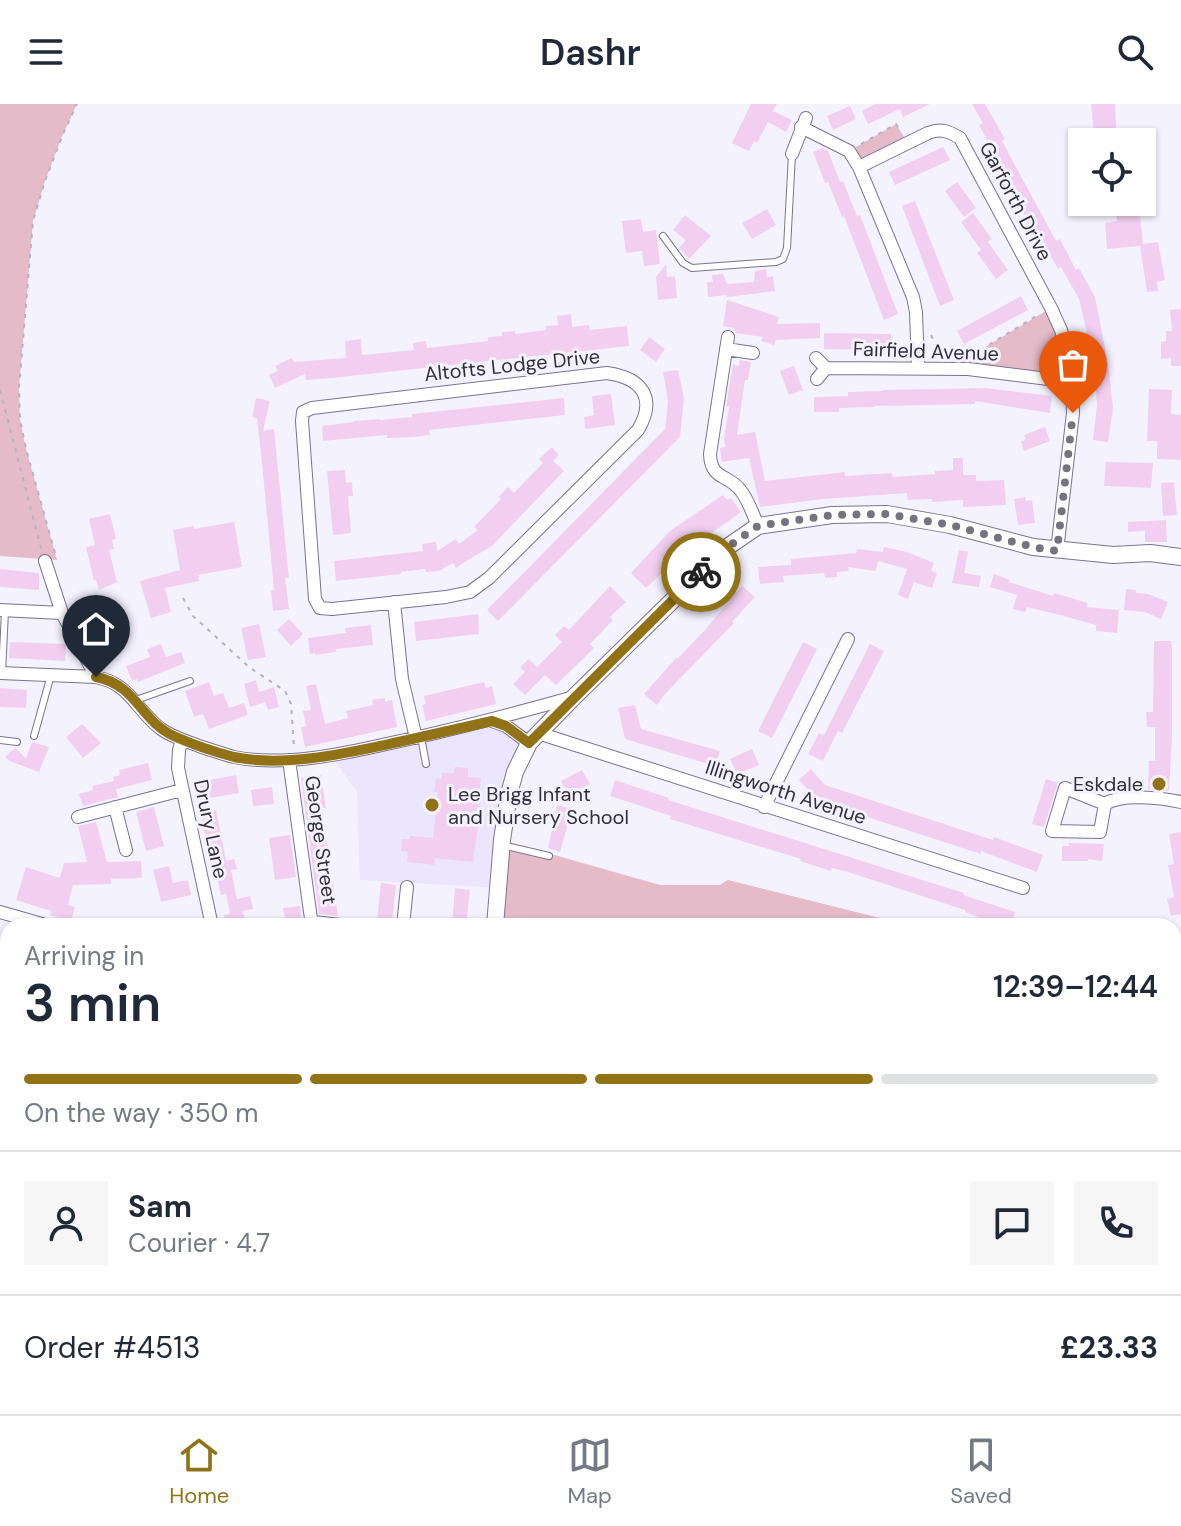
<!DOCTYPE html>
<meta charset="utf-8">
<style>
:root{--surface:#fff;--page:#f6f6f7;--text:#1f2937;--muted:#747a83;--line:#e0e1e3;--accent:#917217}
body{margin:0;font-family:"DM Sans",sans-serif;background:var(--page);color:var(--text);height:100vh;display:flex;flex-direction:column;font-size:30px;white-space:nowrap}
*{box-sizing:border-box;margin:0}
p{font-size:26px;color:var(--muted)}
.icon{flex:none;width:44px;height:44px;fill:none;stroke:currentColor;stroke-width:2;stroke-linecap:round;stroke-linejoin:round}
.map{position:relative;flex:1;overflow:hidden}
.details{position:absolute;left:0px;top:814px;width:1182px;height:496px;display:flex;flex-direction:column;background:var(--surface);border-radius:24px 24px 0 0;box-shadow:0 2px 6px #0004}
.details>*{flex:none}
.controls{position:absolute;left:1068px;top:24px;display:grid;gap:16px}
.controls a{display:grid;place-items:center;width:88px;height:88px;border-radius:0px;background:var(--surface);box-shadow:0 2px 6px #0004;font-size:40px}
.pin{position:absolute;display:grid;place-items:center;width:68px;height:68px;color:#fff;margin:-82px -34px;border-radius:50% 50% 50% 0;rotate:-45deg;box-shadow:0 0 8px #0007}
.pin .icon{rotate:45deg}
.courier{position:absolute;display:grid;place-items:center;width:80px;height:80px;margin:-40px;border:6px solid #917217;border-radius:50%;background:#fff;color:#222;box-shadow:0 2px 10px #0007}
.summary em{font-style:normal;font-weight:600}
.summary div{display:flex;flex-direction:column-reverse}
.summary{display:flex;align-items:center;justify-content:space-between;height:136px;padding:0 24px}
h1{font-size:52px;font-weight:600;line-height:60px}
.bar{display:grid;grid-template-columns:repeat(4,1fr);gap:12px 8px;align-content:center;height:96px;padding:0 24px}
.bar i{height:10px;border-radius:6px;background:var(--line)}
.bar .current{background:var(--accent)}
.bar p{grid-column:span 4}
.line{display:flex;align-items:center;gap:20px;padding:0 24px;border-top:2px solid var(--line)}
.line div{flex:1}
.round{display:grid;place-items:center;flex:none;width:84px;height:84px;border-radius:0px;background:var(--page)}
header{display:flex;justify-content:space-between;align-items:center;height:104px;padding:0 24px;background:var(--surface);font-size:36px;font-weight:600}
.dock{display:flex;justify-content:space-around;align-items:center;height:112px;border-top:2px solid var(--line);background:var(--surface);font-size:22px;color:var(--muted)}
.dock a{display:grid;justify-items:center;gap:4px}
.dock .current{color:var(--accent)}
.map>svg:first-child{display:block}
</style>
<header><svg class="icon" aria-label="menu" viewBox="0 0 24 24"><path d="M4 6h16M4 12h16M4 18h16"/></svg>Dashr<svg class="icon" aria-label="search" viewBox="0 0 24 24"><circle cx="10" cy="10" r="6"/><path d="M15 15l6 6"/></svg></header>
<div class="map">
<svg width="1181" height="1310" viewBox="0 0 1181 1310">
<rect width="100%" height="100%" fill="#f5f2ff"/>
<!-- built -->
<path fill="#ebe6fe" d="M492,617L529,639L523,651L498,784L360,776L357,688L330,650Z
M1174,1154L1181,1159V1310H1155L1135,1302H1174Z"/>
<!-- green -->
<path fill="#e5bbc9" d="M0,0H77L63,30L45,77L33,117L19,284L20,315L26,345L57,456L0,452Z
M896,20L908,39L859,63L849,47Z
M1051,204L1072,278L950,264Z
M502,736L660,781H720L728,776L912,822H495Z
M186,1302H589L577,1310H185Z
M612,1302H984L981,1310H631Z"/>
<!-- building -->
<path fill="#f2cff1" d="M751,0H777L773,7L792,16L786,28L768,18L757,39L754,37L749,47L732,39Z
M875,0H930L903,13L900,5L868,20L862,7Z
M972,0H985L1005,35L1002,37L1056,137L1060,135L1076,166L1079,164L1095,193L1108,259L1113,304L1108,338L1093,336L1097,301L1095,273H1097L1079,195L1061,163L1058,165L1041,134L1038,136L1009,84L993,53L996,52L979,21L983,19Z
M1091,0H1115L1116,24H1113L1115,38H1095Z
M850,2L856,15L833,26L827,12Z
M943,43L950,56L895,81L889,68Z
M823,44L828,47L840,78L843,77L857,112L860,111L898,210L884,216L844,112L842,113L828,78L825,79L813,48Z
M957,78L976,104L964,113L945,87Z
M915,97L954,196L940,202L902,102Z
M1135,102V112H1140L1143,140L1158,138L1165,176L1157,178L1158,187L1147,188L1140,142L1107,145L1105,119L1117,117L1116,103Z
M767,105L776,121L752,135L742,119Z
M973,109L992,135L988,138L1008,166L996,175L977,149L981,146L961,118Z
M685,111L711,132L689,155L679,144L686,136L673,126Z
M641,115L643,128L656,126L660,160L644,162L642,147L626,149L622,117Z
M666,160L667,173L675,172L677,194L658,196L656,173Z
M766,165L767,173L773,172L775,187L727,193V191L708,193L707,178H713L712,171L723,170L727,180L754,178L755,167Z
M1021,192L1028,206L964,240L957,227Z
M727,196L779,213L777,220L820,219V234L776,236L774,241L761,237L763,233L736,229L734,224L723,222Z
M1181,205V262H1171V254L1161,255V238L1166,237V227H1172L1170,206Z
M571,210L572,223L589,221L590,226L627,222L629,242L331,274L306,276L305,270L275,284L269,271L278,267L275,262L292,254L294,258L346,254L345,237L361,235L362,251L414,246L413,239L426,237L427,244L488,237V233L502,232V228L515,227V230L546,226V222L558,221L557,212Z
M824,229L891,230V246L824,245Z
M649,233L665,245L656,258L640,246Z
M740,256L751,258L748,276H745L737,331L755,328L765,377L845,368V372L892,369L893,373L935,370V367L953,366V354H963V371H976V377L1004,376L1006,401L963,403V396L932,398V395L908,396L907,389L823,395L760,403L749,354L722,358L720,345V344L725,343L724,334L729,303L726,302L733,260L739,262Z
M794,262L803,286L789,291L780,267Z
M678,266L684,294L680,333L498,517L487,506L665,325L668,297L663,268Z
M985,284L1052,292L1050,309L975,297V300L874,302V303L839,304V308H814V293L848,292V288L882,287V286Z
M1149,285L1172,286L1171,310L1181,311V356L1157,355V337H1147Z
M611,290L615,321L585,325L584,313L594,311L592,292Z
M256,294L270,297L263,327L274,325L289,474H285L289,505L273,507L271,487L274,486L262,359L257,314L252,313Z
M564,294L565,311L429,326L430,331L414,333L387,334V331L323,337L322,322L354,318V317L380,315V316L412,313V310Z
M1045,323L1050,337L1024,347L1021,338L1026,335L1024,331Z
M552,343L559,351L553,357L564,367L492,442L468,456L456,464L453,459L439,467L426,468L425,465L401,468V470L336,477L334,457L423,447L422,440L436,438L437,447L456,435L459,440L478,426L474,423L501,395L498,393L508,383L514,389L543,359L539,355Z
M1106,358L1153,359L1151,384L1104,382Z
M345,366L346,379L352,378L353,392H348L351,429L333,431L327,367Z
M1174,378L1177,411L1163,412L1161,379Z
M723,391L727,396L731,394L741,408L681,451L646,484L631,469L670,427Z
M1025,393L1026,397L1032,396L1035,419L1018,421L1014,395Z
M110,410L116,435L112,436L114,445L109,446L117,478L99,486L96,476L94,477L86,443L95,441L89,415Z
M1166,416L1167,438H1145V427L1128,428V418Z
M234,418L242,463L198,471L199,477L165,484L171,508L151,514L140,477L180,466L173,426L194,422V425Z
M884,443L907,448L934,459L931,467L937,469L932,484L914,478L908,495L898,491L907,465L878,457L876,467L848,463L849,467L837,468V473L825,474L824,469L783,472L784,478L760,480L758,463L791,461V455L856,449L857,445L883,448Z
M959,446L968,448L964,469L981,472L979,483L952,479Z
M0,465L39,469V486L0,483Z
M994,470L1010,476L1009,478L1053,492L1054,489L1088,499L1087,503L1119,506L1117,529L1096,527V521L1064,512L1027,503L1025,508L1013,505L1017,491L990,483Z
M610,482L626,498L610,513L613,516L590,540L594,544L556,581L545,571L525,591L513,580L525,568L520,563L529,555L537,563L562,538L555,531L564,522L569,526Z
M742,482L755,493L732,518L734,519L665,590L657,601L644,590L676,554L677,555L705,526Z
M1126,485L1136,486V489L1148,490L1168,498L1161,515L1145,508L1124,506Z
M478,510L479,530L416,537L414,518Z
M289,515L303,530L291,542L277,526Z
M259,520L266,553L248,556L241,524Z
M371,521L373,541L336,545V548L315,551V549L310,550L308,534L346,529L345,524Z
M1154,537H1171L1172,542V635L1169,687L1148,685L1149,657H1155V623H1147L1146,608H1153Z
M10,538L66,540L65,557L9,554Z
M803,538L817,545L772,634L758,627Z
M161,540L166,553L181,548L185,559L138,578L137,575L132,577L126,562L150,553L147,545Z
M870,540L884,547L842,629L838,627L823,657L808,650L819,629L824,631Z
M256,576L259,588L274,583L279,603L268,606L265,598L250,603L244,580Z
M209,578L214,592L223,589L229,604L244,599L248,611L209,625L203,610L194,613L185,587Z
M484,578L486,584L492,582L496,600L426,617L422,601L426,600L424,592Z
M316,580L325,620L348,614L346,607L373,601L372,596L385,594V598L392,596L397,623L305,643L301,623L306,622L303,607L311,606L306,582Z
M0,584L27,586L26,604L0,603Z
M635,601L641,625L720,647L715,662L625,635L618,604Z
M82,620L101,639L83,654L66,633Z
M32,638L49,643L39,668L10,657L5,653L15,644L26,654Z
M752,645L759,661L737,670L730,655Z
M148,659L152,676L116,685L118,693L83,702L79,690L93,686L92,682L114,677L113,673L120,671L119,666Z
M455,663L468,664V673L481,674L478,702H481L473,758L435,754L434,761L407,758L408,748L401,747L402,735H409L410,732L433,734L438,688H434L436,674L442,675V668L454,670Z
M811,665L825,681L993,736L994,733L1043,751L1037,768L981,747V750L864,712L833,701L834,698L818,693L816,695L799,676Z
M582,666L590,680L569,691L561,677Z
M236,671L239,689L210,694L209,688L200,689L198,678Z
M321,671L326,704H322L338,812L319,810L301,674Z
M1046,675L1058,679L1044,723L1032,720Z
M615,676L669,694L668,696L964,789L963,791L1015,808L1011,822L988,817L965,808V806L848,768L832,764L831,767L800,757L801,755L670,715L671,712L610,692Z
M272,683L274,700L253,702L251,686Z
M557,701L572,705L560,748L548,744Z
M154,703L164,742L146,747L136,708Z
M216,706L226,757L234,755L237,765L231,766L237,795L250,792L253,805L243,807L246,822H227L224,811L230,810L226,790L221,791L211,748L209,749L201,710Z
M96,718L107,758L141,757L142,774L111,775V780L73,781L68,801L75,803L71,817L50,811L51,807L16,796L26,763L60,774L64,759L87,758L78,722Z
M1181,728V810L1171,812L1167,795L1174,793L1168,761L1174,760L1169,730Z
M290,731L296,773L275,776L269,734Z
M1069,739L1104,740L1102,757L1088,755V757H1062V742H1069Z
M169,762L173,779L188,776L191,791L161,798L153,766Z
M381,779L396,781L392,818L377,816Z
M455,784L470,786L466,822H452Z
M300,802L302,822H286L283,804Z"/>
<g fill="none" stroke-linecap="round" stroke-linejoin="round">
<defs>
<path id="service" d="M663,132L683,159L692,164L776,158L783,155L787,144L792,50
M2,569L5,507
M136,596L190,577
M34,632L51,571
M421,633L426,660
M0,636L17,638
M502,741L549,752
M0,863L8,865
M0,985L8,955
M1181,1184L1177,1195L1181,1206
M1174,1241L1181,1238"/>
<path id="minor" d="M801,23L849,47L859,63
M792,50L806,14
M728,233L710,350C711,377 728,369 741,387C749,397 753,411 758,422
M726,245L753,249
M816,254L826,264L817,275
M826,264L968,265L1072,278
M918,264L916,208L913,193L859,63L928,29C941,24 948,27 960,34L1051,204L1061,226L1066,243L1072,278L1073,309L1057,447
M607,269C642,274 657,294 638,326L489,474L470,488L446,493L332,505L320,504L315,495L302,317L303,308L312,304Z
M45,457L62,509L96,573C131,580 135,605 161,625C172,633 186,637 199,642C211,646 223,650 234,653C283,663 343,650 391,639C453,626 513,610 574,593
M394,498L402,575L416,634
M0,506L62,509
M0,569L96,573
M492,617L506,622L529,639
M538,629L1023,784
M182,636L179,646L178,664L212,822
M289,656L312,822
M1105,700L1100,728L1052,727L1065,684L1105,700C1123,689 1161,694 1181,698
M115,703L126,746
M764,703L848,535
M78,713L182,686
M0,808L49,822
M313,818L350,822
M403,822L407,783
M0,918L8,920
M1174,1004H1181
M0,1053L8,1056
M1043,1310L1046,1302"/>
<path id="tertiary" d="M495,822L502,736L509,690L515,668L529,639L574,593L726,444L758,422L832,411L887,410L950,421L1033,443L1113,451L1150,449L1181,453
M0,1261L8,1255"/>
</defs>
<!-- service casing -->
<use href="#service" stroke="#7a7390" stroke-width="8"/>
<!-- minor casing -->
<use href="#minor" stroke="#7a7390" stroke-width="14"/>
<!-- tertiary casing -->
<use href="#tertiary" stroke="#7a7390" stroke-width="18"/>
<!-- path -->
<path stroke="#b6b3bf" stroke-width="2" stroke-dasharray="4 6" stroke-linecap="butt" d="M861,40L896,20L901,27
M931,231L940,250
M972,251L1038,211
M0,286L41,444
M55,449L26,345L20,315L19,284L33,117L45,77L63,30L77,0
M183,494L193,512L249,563L285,587L291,600L294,644
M1174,1151L1181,1157
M59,1302L65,1310
M355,1302L357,1310
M362,1302L367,1310"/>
<!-- service -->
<use href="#service" stroke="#fff" stroke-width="6"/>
<!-- minor -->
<use href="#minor" stroke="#fff" stroke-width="12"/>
<!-- tertiary -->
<use href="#tertiary" stroke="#fff" stroke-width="16"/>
</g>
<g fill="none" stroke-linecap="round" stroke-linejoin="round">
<!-- done -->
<path stroke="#767380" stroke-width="8" stroke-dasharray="0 14.4" d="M701,468L726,444L758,422L832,411L887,410L950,421L1033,443L1057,447L1073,309"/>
<!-- route -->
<path stroke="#917217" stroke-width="10" d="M96,573C138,581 140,618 176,633C194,641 215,648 234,653C287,664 351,648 403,637C433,630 462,624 492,617L506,622L529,639L701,468"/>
</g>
<!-- markers -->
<g fill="#917217" stroke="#f5f2ff" stroke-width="3">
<circle cx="1159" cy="680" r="8"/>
<circle cx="432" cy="701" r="8"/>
</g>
<g text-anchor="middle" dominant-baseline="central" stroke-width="6" stroke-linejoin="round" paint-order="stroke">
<!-- street labels -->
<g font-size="20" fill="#322f3b" stroke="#f5f2ff">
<text transform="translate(1016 97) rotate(62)">Garforth Drive</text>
<text transform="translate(926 247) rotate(2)">Fairfield Avenue</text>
<text transform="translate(512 261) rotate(-6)">Altofts Lodge Drive</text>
<text transform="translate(786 688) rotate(18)">Illingworth Avenue</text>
<text transform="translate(211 725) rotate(78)">Drury Lane</text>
<text transform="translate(321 736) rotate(82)">George Street</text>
</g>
<!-- poi labels -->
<g font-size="20" fill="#322f3b" stroke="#f5f2ff" text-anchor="end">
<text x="1143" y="680">Eskdale</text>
<text x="448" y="690" text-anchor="start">Lee Brigg Infant<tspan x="448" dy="23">and Nursery School</tspan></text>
</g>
</g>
</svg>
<div class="controls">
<a><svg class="icon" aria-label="locate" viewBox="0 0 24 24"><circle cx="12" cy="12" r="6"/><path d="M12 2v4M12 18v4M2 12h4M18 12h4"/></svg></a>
</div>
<div class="pin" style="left:1073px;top:309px;background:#ea580c"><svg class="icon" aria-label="bag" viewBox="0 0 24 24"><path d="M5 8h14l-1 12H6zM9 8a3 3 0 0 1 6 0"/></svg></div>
<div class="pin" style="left:96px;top:573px;background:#1f2937"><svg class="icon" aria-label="home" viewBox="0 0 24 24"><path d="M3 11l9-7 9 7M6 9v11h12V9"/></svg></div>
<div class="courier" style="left:701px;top:468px"><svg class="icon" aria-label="bike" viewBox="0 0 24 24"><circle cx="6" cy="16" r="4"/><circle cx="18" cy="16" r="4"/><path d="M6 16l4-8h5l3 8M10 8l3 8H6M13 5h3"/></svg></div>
<section class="details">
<div class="summary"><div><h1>3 min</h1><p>Arriving in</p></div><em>12:39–12:44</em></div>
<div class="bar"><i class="current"></i><i class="current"></i><i class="current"></i><i></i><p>On the way · 350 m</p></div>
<div class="line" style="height:144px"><a class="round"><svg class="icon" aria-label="person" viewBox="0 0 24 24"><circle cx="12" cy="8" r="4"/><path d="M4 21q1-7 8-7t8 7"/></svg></a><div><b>Sam</b><p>Courier · 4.7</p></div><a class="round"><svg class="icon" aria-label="chat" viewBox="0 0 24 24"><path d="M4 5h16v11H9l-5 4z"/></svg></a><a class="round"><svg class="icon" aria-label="phone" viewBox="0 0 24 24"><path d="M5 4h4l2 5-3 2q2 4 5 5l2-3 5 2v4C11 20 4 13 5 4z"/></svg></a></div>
<div class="line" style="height:104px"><div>Order #4513</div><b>£23.33</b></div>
</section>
</div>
<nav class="dock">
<a class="current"><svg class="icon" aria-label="home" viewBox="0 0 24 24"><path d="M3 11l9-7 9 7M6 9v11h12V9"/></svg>Home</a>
<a><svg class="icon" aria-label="map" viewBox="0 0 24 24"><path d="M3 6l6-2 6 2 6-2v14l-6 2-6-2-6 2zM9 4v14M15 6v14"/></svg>Map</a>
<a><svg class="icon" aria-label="saved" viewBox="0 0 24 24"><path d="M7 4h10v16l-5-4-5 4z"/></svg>Saved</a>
</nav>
